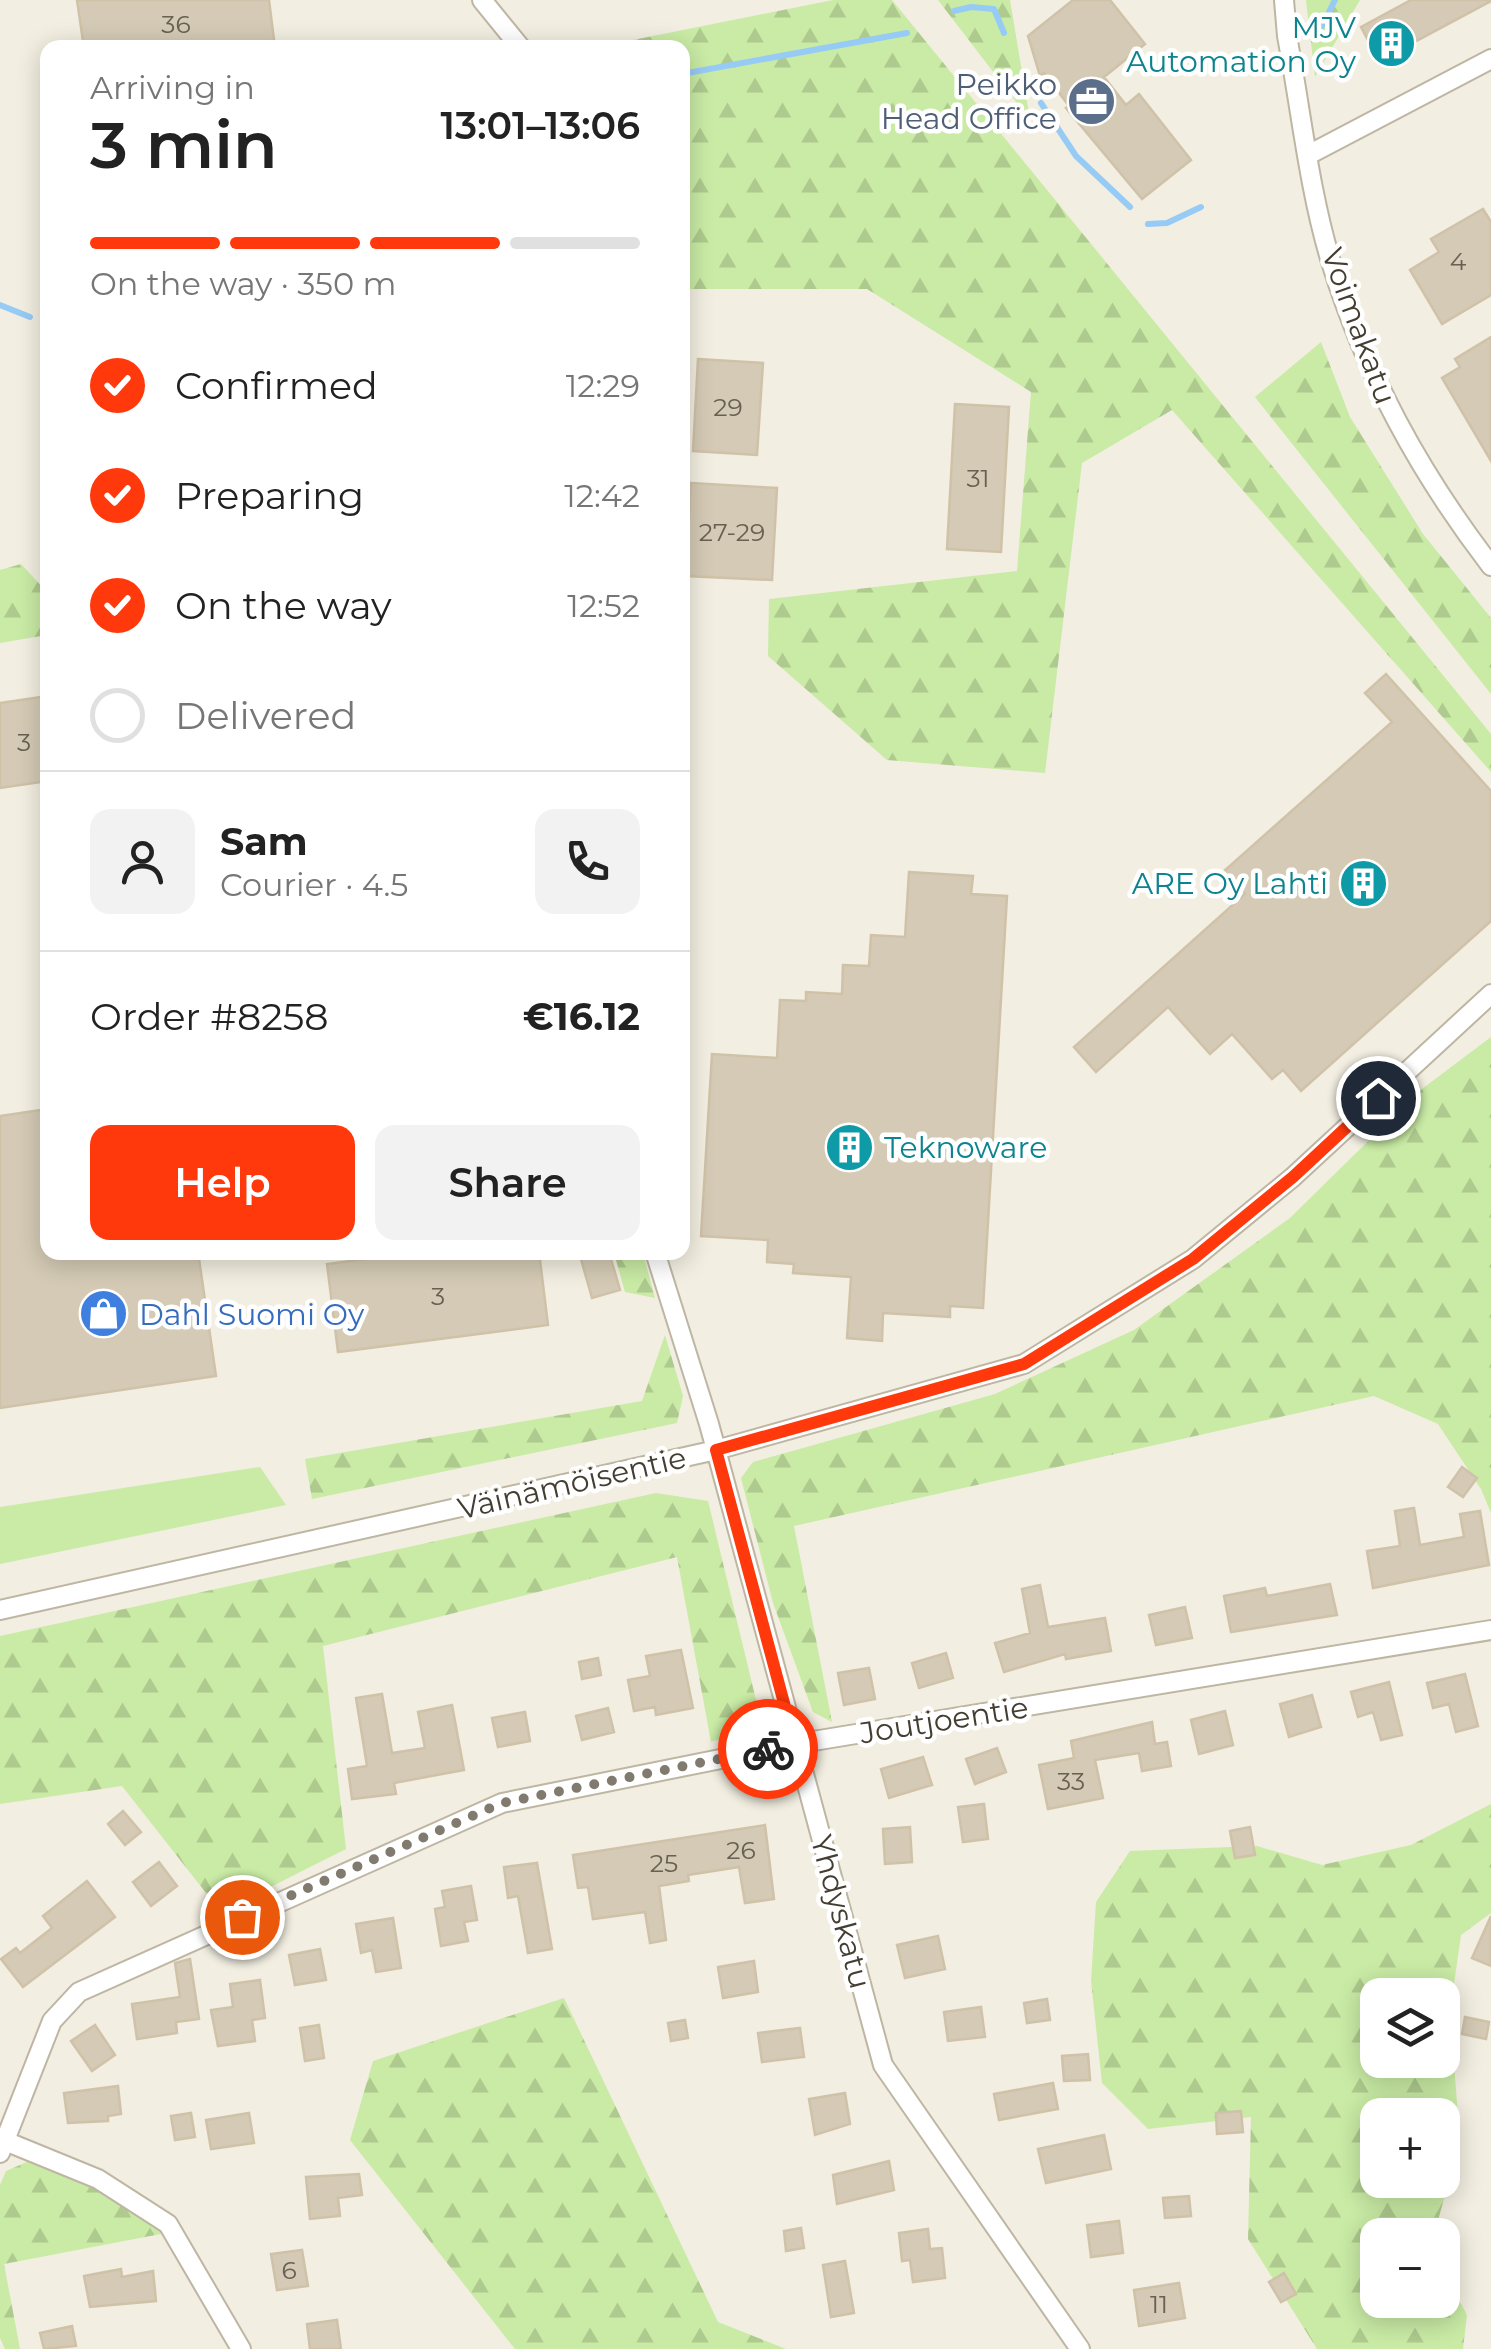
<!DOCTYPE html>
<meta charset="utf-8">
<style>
:root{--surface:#fff;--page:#f2f2f2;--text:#222;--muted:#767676;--line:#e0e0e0;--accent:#ff390b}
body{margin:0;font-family:Montserrat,sans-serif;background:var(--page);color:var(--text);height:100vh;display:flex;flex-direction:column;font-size:38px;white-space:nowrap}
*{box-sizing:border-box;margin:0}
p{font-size:32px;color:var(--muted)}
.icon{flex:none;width:55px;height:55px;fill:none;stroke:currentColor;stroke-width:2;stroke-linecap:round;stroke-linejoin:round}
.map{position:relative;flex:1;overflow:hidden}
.details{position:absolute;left:40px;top:40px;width:650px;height:1220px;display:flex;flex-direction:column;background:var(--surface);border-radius:20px;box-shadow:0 5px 25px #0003}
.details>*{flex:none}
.controls{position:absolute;left:1360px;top:1978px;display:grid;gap:20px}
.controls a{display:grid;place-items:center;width:100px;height:100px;border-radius:20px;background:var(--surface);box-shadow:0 5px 25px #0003;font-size:50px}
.pin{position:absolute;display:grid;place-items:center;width:85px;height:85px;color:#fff;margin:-42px;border:5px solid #fff;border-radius:50%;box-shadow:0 2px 10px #0007}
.courier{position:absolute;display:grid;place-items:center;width:100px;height:100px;margin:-50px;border:8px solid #ff390b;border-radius:50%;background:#fff;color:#222;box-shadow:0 2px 12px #0007}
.head em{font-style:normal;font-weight:600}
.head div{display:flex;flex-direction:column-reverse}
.head{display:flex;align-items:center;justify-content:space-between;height:170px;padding:0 50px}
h1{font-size:65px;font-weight:600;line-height:75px}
.bar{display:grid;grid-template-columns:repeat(4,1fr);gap:15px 10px;align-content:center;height:120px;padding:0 50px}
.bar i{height:12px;border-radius:8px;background:var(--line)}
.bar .current{background:var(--accent)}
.bar p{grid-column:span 4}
.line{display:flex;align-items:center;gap:25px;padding:0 50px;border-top:2px solid var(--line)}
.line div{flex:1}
.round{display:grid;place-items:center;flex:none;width:105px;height:105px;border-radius:20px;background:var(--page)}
ol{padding:0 50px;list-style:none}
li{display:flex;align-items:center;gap:30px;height:110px}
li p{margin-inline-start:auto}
li .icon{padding:10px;border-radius:50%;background:var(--accent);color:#fff;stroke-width:4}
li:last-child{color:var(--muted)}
li i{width:55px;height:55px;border:5px solid var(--line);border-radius:50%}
.cta{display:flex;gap:20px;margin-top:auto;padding:20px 50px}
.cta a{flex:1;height:115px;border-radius:20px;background:var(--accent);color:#fff;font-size:40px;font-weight:600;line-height:115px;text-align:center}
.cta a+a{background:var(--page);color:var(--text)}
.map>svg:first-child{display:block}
</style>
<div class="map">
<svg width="1491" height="2349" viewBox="0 0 1491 2349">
<defs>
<pattern id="forest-firs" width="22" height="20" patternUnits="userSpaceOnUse" patternTransform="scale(2.5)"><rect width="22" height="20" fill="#c9eba5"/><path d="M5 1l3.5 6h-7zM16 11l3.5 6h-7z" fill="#aeca8e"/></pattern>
</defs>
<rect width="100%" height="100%" fill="#f2eee1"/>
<!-- green -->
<path fill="#c9eba5" d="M260,1467L286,1505L0,1564V1507Z"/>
<!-- forest -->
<path fill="url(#forest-firs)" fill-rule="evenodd" d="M833,0H892L1491,734V772L1172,410L1082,463L1045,773L887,760L768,656L769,599L1017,571L1031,392L867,289H683L682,48L598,47Z
M938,0H1010L1030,120Z
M1306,0H1360L1315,77Z
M1321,342L1350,417L1423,534L1491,618V694L1255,397Z
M21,564L47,592V635L0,643V570Z
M1491,1037V1513L1481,1489L1438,1424L1374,1396L794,1526L832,1722L813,1712L773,1603L741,1478L753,1462L995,1394L1134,1330L1290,1218L1418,1092Z
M614,1253H643L655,1298L625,1292Z
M665,1335L683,1396L677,1423L312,1499L305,1459L642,1401Z
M656,1493L708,1501L757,1704L740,1732L711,1742L677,1557L323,1646L346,1849L221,1912L122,1786L0,1804V1636Z
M1491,1804V1913L1461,1935L1450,2012L1460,2141L1434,2235H1378V2300H1442L1443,2269L1467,2315L1463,2349H1317L1248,2239L1251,2117L1148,2129L1102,2083L1091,1981L1096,1902L1130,1851L1257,1846L1322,1865L1411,1845ZM1378,1995H1442V2060H1378ZM1378,2115H1442V2180H1378Z
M564,1998L718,2322L786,2349H515L350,2140L373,2061Z
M29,2161L95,2187L166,2233L4,2264L20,2349H5L0,2338V2185L6,2171Z"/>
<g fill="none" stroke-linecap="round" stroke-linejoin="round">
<!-- stream -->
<path stroke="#96cbf6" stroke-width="6" d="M954,11L971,7L994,9L1004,33
M1321,28L1335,0
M682,74L907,33
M1041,103L1076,156L1130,207
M1148,224L1167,223L1201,207
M0,305L30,317"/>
</g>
<!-- building -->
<path fill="#d4cab5" stroke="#d0c2a8" stroke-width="2.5" d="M77,0H269L275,48H84Z
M1073,0H1110L1145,44L1104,77L1126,105L1139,94L1191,160L1142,199L1066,108L1069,106L1044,73L1040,76L1028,36Z
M1411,0H1491V1L1379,61L1361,27Z
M1483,209L1491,222V295L1442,324L1410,270L1439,252L1431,239Z
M1491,337V461L1442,378L1460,367L1455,359Z
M698,359L763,363L757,455L693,451Z
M955,404L1009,407L1001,552L947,549Z
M691,483L777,488L772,580L686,576Z
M1386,674L1491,791V921L1301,1091L1283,1070L1272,1079L1232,1034L1210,1054L1168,1007L1096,1072L1074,1047L1245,894L1224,871L1392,722L1365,693Z
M48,696V781L0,788V703Z
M909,872L973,876L971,894L1007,896L983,1308L950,1306V1317L883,1313L882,1341L847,1338L851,1277L793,1273L794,1264L767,1262L768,1240L701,1236L712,1054L777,1058L780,1000L806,1001V992L842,994L843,965L869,966L871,935L905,937Z
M48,1109V1252H198L216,1376L0,1408V1116Z
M389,1252H539L548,1325L338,1352L327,1264L389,1256Z
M579,1252H609L620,1290L592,1298Z
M1462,1467L1477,1478L1463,1497L1448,1487Z
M1414,1508L1420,1545L1464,1537L1460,1514L1480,1511L1489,1565L1373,1588L1367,1551L1400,1546L1395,1511Z
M1330,1584L1337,1615L1231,1632L1224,1596L1265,1588L1267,1596Z
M1040,1585L1048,1627L1105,1618L1111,1651L1066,1659L1065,1654L1004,1672L995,1643L1030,1633L1022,1589Z
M1185,1607L1192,1638L1156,1645L1149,1615Z
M681,1650L693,1708L656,1715L655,1707L634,1711L628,1680L650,1676L646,1656Z
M946,1653L953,1678L919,1688L912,1663Z
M598,1658L601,1675L582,1679L579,1662Z
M869,1668L875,1699L844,1705L838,1673Z
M1465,1674L1478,1726L1456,1732L1449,1704L1433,1708L1427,1683Z
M1389,1682L1402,1735L1381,1740L1373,1712L1358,1717L1351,1692Z
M382,1694L392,1753L425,1748L418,1712L452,1705L464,1770L394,1783L396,1794L352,1799L348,1769L367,1766L356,1698Z
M1312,1695L1321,1727L1289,1737L1280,1704Z
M608,1708L614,1732L582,1740L576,1716Z
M1225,1711L1233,1745L1199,1754L1191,1720Z
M525,1712L530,1741L498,1747L492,1718Z
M1152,1722L1155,1744L1167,1742L1171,1766L1142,1771L1139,1753L1095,1760L1103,1798L1048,1809L1039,1765L1074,1758L1071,1741Z
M997,1748L1006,1772L975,1784L966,1759Z
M923,1757L932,1785L889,1798L881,1769Z
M984,1804L988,1839L963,1842L958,1807Z
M123,1811L141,1832L125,1845L108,1824Z
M765,1825L774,1899L745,1903L739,1867L688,1875L689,1881L659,1886L666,1940L650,1943L645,1912L593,1919L588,1887L578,1888L573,1855Z
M910,1827L912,1862L885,1864L883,1829Z
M1250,1827L1255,1855L1235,1858L1230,1831Z
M159,1862L177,1886L151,1906L133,1882Z
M537,1863L552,1949L528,1953L518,1896L508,1898L504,1867Z
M87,1881L115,1917L23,1987L1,1959L16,1948L20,1953L52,1928L43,1916Z
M471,1886L477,1920L464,1922L468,1941L441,1946L435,1909L445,1907L442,1891Z
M1491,1916V1966L1472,1958Z
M393,1918L401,1968L376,1972L372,1950L361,1953L356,1924Z
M938,1936L945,1969L905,1978L897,1945Z
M320,1949L326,1980L295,1985L289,1955Z
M190,1959L199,2019L176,2022L177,2033L137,2039L132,2004L180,1997L175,1963Z
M754,1961L758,1992L723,1998L718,1967Z
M260,1980L265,2018L252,2020L255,2041L218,2046L211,2010L233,2007L230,1984Z
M1047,1999L1050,2020L1027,2023L1024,2003Z
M981,2007L985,2037L948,2041L944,2012Z
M1465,2017L1489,2022L1486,2039L1462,2034Z
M685,2020L688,2038L671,2041L668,2023Z
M95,2025L115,2055L92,2071L71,2041Z
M319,2025L324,2058L305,2061L300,2028Z
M800,2028L804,2057L762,2062L758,2033Z
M1088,2054L1090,2080L1064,2081L1062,2056Z
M1053,2083L1058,2109L999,2120L994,2094Z
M118,2086L121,2114L108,2116V2121L68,2123L64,2093Z
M845,2093L850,2124L815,2135L809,2099Z
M1241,2111L1243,2132L1217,2134L1216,2113Z
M191,2113L195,2137L175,2140L171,2116Z
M249,2113L254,2143L211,2149L206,2120Z
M1104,2135L1111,2169L1046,2183L1038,2149Z
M889,2161L894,2190L837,2204L833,2175Z
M359,2174L362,2195L338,2198L340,2216L310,2219L306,2177Z
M1189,2196L1191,2216L1165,2218L1163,2198Z
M1119,2221L1123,2253L1091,2257L1087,2225Z
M801,2228L804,2248L786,2251L784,2231Z
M928,2229L930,2249L942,2248L945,2278L913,2282L910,2260L902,2261L899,2233Z
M302,2250L308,2286L277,2290L271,2254Z
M845,2261L854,2313L831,2317L823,2265Z
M121,2269L122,2277L153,2271L156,2301L90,2307L84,2276Z
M1284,2273L1296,2294L1281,2302L1269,2282Z
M1179,2283L1185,2318L1139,2326L1134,2290Z
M337,2320L341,2349H310L307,2324Z
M72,2326L76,2346L44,2349L40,2333Z"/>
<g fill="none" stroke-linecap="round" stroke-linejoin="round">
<defs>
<path id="street" d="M482,0L521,48
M1284,0L1287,36C1301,110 1309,190 1331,262C1366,375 1419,472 1491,566
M1310,154L1491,59
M655,1252L709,1424L883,2065L1080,2349
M0,1610L716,1450L1024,1364L1193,1259L1293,1177L1491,994
M5,2141L98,2179L168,2224L241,2349
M0,2153L52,2021L79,1992L502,1803L795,1744L1491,1630"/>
</defs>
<!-- street casing -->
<use href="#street" stroke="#beb6a3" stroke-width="22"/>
<!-- street -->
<use href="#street" stroke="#fff" stroke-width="18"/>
</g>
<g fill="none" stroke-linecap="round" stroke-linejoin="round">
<!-- done -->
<path stroke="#817b6f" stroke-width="10" stroke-dasharray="0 18" d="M242,1917L502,1803L768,1749"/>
<!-- route -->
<path stroke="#ff390b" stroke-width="12" d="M768,1749L795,1744L716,1450L1024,1364L1193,1259L1293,1177L1378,1098"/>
</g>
<!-- icons -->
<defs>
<symbol id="building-disc" viewBox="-11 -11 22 22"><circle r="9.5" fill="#0f9aa8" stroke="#fff"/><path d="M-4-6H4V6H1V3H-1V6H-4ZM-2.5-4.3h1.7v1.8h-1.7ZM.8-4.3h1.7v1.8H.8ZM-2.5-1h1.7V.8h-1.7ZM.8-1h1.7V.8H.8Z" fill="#fff"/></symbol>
<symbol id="office-disc" viewBox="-11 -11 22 22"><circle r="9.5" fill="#5c6f8a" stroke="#fff"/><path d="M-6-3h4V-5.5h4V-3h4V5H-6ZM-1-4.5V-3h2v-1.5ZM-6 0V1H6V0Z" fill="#fff"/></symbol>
<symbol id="shop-disc" viewBox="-11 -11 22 22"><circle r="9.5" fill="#3f7fe0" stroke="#fff"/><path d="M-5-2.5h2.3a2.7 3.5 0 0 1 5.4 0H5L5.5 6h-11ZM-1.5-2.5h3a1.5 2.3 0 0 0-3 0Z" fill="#fff"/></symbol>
</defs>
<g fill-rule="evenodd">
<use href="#building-disc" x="1364" y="16" width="55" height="55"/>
<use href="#office-disc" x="1064" y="74" width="55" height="55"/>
<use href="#building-disc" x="1336" y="856" width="55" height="55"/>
<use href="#building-disc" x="822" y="1120" width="55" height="55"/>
<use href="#shop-disc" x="76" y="1286" width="55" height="55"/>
</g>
<g text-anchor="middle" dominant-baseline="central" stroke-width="9" stroke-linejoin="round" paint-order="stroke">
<!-- number labels -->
<g font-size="25" fill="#686052">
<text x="176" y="24">36</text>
<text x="1458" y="261">4</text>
<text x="728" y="407">29</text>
<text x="978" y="478">31</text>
<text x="732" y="532">27-29</text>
<text x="24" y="742">3</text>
<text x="438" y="1296">3</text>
<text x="1071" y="1781">33</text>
<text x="741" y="1850">26</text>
<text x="664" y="1863">25</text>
<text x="289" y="2270">6</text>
<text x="1159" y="2304">11</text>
</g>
<!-- culture labels -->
<g font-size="30" fill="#0d838f" stroke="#fff" text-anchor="end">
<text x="1356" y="27">MJV<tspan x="1356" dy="34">Automation Oy</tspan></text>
<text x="1328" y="883">ARE Oy Lahti</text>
<text x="884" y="1147" text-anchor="start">Teknoware</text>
</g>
<!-- service labels -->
<g font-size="30" fill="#4e5e75" stroke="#fff" text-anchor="end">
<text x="1057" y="84">Peikko<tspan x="1057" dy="34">Head Office</tspan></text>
</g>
<!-- street labels -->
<g font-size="30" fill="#443d31" stroke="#fff">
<text transform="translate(1359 326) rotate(70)">Voimakatu</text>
<text transform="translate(572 1483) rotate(-13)">Väinämöisentie</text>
<text transform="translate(944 1720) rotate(-9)">Joutjoentie</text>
<text transform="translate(841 1912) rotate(75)">Yhdyskatu</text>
</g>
<!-- shop labels -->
<g font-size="30" fill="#366cbe" stroke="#fff" text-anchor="start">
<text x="139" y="1314">Dahl Suomi Oy</text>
</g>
</g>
</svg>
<div class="controls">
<a><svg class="icon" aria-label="layers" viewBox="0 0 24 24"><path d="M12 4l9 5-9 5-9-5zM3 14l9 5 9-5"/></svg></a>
<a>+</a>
<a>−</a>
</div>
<div class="pin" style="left:242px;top:1917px;background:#ea580c"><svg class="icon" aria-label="bag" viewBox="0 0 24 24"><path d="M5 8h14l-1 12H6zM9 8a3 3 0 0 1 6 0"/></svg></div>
<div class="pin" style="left:1378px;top:1098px;background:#1f2937"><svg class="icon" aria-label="home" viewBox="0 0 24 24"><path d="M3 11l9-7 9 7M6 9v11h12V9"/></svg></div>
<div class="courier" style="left:768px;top:1749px"><svg class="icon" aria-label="bike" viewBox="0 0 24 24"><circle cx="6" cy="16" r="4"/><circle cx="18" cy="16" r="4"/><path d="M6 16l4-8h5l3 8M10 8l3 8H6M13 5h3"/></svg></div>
<section class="details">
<div class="head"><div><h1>3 min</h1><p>Arriving in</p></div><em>13:01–13:06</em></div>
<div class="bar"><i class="current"></i><i class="current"></i><i class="current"></i><i></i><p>On the way · 350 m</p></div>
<ol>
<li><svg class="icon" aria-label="check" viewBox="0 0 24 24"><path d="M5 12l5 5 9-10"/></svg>Confirmed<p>12:29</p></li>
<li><svg class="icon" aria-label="check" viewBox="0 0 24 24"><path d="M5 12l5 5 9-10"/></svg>Preparing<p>12:42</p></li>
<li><svg class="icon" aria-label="check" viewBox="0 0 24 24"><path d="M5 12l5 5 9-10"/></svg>On the way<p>12:52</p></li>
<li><i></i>Delivered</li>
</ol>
<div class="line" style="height:180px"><a class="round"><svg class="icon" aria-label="person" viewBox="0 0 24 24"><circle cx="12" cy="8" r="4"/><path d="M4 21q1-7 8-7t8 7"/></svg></a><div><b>Sam</b><p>Courier · 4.5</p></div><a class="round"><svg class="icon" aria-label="phone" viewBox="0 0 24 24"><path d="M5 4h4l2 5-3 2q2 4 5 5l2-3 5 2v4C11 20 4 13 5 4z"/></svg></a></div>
<div class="line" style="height:130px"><div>Order #8258</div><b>€16.12</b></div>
<div class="cta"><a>Help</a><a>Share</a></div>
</section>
</div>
